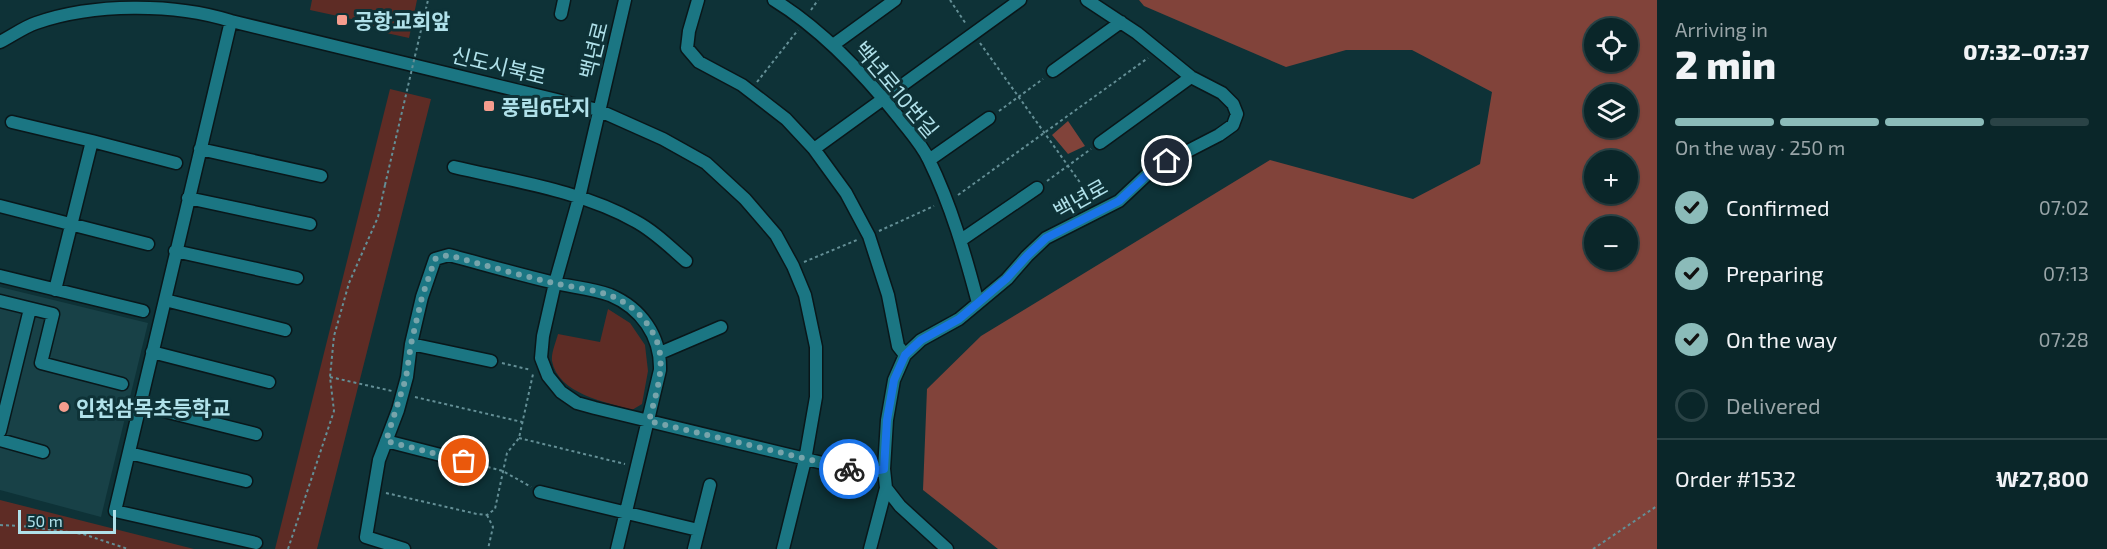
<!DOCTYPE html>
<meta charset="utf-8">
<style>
:root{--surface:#0a2629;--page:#183235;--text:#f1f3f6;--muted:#99a5a8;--line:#2a4346;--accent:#8bbbb9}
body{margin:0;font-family:"Exo 2","Noto Sans KR",sans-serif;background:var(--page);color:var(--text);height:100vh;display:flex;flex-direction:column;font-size:22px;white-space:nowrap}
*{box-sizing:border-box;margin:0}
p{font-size:20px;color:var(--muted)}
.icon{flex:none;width:33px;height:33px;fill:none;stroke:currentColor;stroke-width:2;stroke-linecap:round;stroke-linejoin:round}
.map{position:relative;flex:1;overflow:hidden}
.side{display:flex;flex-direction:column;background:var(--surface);width:450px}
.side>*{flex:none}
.buttons{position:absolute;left:1584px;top:18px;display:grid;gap:12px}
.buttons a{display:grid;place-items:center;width:54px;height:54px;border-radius:50%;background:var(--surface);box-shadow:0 2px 4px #0004,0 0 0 2px var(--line);font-size:30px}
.scale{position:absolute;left:18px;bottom:15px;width:98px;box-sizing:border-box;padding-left:6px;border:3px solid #b0e1ea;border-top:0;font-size:16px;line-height:21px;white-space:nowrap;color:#b0e1ea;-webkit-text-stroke:4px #0e3237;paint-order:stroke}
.pin{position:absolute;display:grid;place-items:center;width:51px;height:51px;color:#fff;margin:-26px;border:3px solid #fff;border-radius:50%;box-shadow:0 2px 6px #0007}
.courier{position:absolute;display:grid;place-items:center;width:60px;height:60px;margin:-30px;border:4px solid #1a73e8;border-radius:50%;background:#fff;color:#222;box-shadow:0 2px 8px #0007}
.head em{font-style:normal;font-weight:800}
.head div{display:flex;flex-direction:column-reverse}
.head{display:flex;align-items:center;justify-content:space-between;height:102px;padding:0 18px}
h1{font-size:39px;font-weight:800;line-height:45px}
.bar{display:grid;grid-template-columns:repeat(4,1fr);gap:9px 6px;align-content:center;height:72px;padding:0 18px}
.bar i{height:8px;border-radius:4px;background:var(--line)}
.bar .active{background:var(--accent)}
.bar p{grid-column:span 4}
.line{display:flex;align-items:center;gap:15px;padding:0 18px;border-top:2px solid var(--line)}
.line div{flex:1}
ol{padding:0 18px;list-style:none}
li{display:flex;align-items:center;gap:18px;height:66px}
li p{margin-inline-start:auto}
li .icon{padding:6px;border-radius:50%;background:var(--accent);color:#111;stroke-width:4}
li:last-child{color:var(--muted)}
li i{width:33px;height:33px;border:3px solid var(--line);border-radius:50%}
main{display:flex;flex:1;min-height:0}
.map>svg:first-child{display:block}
</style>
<main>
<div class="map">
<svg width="1657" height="549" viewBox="0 0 1657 549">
<rect width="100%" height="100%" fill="#0e3237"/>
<!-- built -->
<path fill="#184147" d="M0,287L148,323L101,517L0,490Z"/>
<!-- green -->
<path fill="#5e2c25" d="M312,0H417L409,38L382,32L370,23L310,10Z
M390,89L431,99L317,549H275Z
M608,309L630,323L645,345L648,371L642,404L632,410C606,402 558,394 552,361C551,353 556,342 558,334L600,342Z
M0,500L194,549H0Z"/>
<!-- forest -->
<path fill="#81433a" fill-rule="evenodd" d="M1139,0H1657V549H998L923,490L927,389L981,336L1270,160L1413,199L1480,164L1492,92L1412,50H1346L1286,67L1144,6ZM1594,28H1628V62H1594ZM1594,94H1628V128H1594ZM1594,160H1628V194H1594ZM1594,226H1628V260H1594Z
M1068,121L1085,146L1068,154L1052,135Z"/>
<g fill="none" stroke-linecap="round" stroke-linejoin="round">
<defs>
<path id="minor" d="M625,0L579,198L555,283L543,336L541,358L548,376L561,392L577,403L595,408L864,473L884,469L886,488L900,506L947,549
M698,0L689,31L687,48L699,62L742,85L786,119L814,149L846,193L869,236L888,295L898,346L905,355
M774,0C823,30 864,74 900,119C910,132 922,145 929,160C951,205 965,254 978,303
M561,14L564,0
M231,21L115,511L256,543
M0,42C12,36 24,27 36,23C93,3 174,3 231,21L598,110L663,139L706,163L745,199L776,235L793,266L805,295L816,347V397L805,460L783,549
M833,45L895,0
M1053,71L1121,22
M12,122L92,141
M1100,143L1191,77
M200,149L321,176
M814,149L1020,0
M929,160L989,118
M454,167C513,181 582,191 635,221C654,231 670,247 686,261
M188,198L310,224
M0,206L148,244
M961,240L1037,188
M175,251L297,278
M0,276L143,311
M55,290L92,141L176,163
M165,300L285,330
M0,301L53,314L41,363L122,384
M411,344L491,361
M152,352L269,382
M660,353L721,327
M140,405L256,434
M0,431L30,309
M0,440L43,452
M386,441L464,461
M129,453L246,481
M884,469L887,420L894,380L905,355L921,340L959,319L1007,279L1027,256L1046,238L1119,201L1153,169L1219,135L1233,125L1237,114L1233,104L1222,93L1191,77L1137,33L1087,0
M540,492L698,530
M404,549L366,537L379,460L398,410L407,377L411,344L422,297L435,259L449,255C483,264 517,274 551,282C570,287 591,288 610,295C641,308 661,336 660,370L617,549
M694,549L710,485
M870,549L886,488"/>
</defs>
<!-- minor casing -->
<use href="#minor" stroke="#09171a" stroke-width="15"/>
<!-- path -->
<path stroke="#648f96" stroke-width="2" stroke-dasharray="3 3" stroke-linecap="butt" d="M950,0L966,24
M811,10L818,0
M980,43L1094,202
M757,82L798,30
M999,111L1043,79
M1047,181L1091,149
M958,195L1148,58
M879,231L934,206
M804,262L857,240
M502,363L531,370
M330,377L392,391
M415,397L522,422
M519,438L625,464
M476,464L503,471L531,487
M386,493L477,514L487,515L495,509L507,453L519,438L533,374
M487,515L493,527L488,549
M0,525L22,526L83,534L128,549
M288,549L334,411L330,377L334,336L349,283L378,217L385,185
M1593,549L1657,506"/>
<!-- minor -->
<use href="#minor" stroke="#1b7683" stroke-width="12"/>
<!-- path-bridge -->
<path stroke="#648f96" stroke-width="2" stroke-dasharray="3 3" stroke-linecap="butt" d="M385,185L428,0"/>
</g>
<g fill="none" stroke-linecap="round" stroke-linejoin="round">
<!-- done -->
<path stroke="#77a4ab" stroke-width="6" stroke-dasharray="0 10.8" d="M464,461L386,441L406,378L411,344L422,297L435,259L448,255C484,265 519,275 554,283C577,289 604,289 625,303C641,313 658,334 660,354C663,375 654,401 649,421L849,469"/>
<!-- route -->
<path stroke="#1a73e8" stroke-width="8" d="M849,469L864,473L884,469L887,420L894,380L905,355L921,340L959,319L1006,279L1027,256L1046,238L1119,201L1153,169L1167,161"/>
</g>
<!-- markers -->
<g fill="#f59d8e" stroke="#0e3237" stroke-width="2">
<rect x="336" y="14" width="12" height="12" rx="3"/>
<rect x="483" y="100" width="12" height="12" rx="3"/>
<circle cx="64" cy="407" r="6"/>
</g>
<g text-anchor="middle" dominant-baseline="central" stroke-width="6" stroke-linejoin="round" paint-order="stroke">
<!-- poi labels -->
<g font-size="21" font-weight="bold" fill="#b0e1ea" stroke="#0e3237" text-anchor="start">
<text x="354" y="20">공항교회앞</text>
<text x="501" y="106">풍림6단지</text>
<text x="76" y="407">인천삼목초등학교</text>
</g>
<!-- street labels -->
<g font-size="21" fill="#b0e1ea" stroke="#0e3237">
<text transform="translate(593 50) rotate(-76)">백년로</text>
<text transform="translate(499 65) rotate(14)">신도시북로</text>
<text transform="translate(897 89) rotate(50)">백년로10번길</text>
<text transform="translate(1080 198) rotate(-29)">백년로</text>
</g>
</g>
</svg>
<div class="buttons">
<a><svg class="icon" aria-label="locate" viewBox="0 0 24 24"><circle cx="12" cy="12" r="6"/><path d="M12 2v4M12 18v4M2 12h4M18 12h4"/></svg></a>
<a><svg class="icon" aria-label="layers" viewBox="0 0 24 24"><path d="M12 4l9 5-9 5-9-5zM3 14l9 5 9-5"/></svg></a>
<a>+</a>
<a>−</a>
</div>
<div class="scale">50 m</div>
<div class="pin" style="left:464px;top:461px;background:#ea580c"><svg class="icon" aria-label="bag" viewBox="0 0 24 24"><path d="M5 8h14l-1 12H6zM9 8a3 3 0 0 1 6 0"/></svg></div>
<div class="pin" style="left:1167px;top:161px;background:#1f2937"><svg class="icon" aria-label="home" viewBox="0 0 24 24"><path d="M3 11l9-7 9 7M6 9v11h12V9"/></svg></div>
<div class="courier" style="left:849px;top:469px"><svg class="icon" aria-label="bike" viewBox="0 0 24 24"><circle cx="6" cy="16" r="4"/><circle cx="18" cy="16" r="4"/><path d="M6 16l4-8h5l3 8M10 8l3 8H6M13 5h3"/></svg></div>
</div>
<section class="side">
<div class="head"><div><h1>2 min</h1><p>Arriving in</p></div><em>07:32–07:37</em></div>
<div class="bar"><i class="active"></i><i class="active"></i><i class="active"></i><i></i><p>On the way · 250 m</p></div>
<ol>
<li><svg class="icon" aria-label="check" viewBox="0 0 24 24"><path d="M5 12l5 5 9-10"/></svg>Confirmed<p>07:02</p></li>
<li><svg class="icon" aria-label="check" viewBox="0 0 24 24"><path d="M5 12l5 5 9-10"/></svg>Preparing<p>07:13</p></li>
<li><svg class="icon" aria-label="check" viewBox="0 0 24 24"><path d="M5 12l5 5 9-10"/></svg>On the way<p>07:28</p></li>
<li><i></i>Delivered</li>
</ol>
<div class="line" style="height:78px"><div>Order #1532</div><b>₩27,800</b></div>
</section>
</main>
